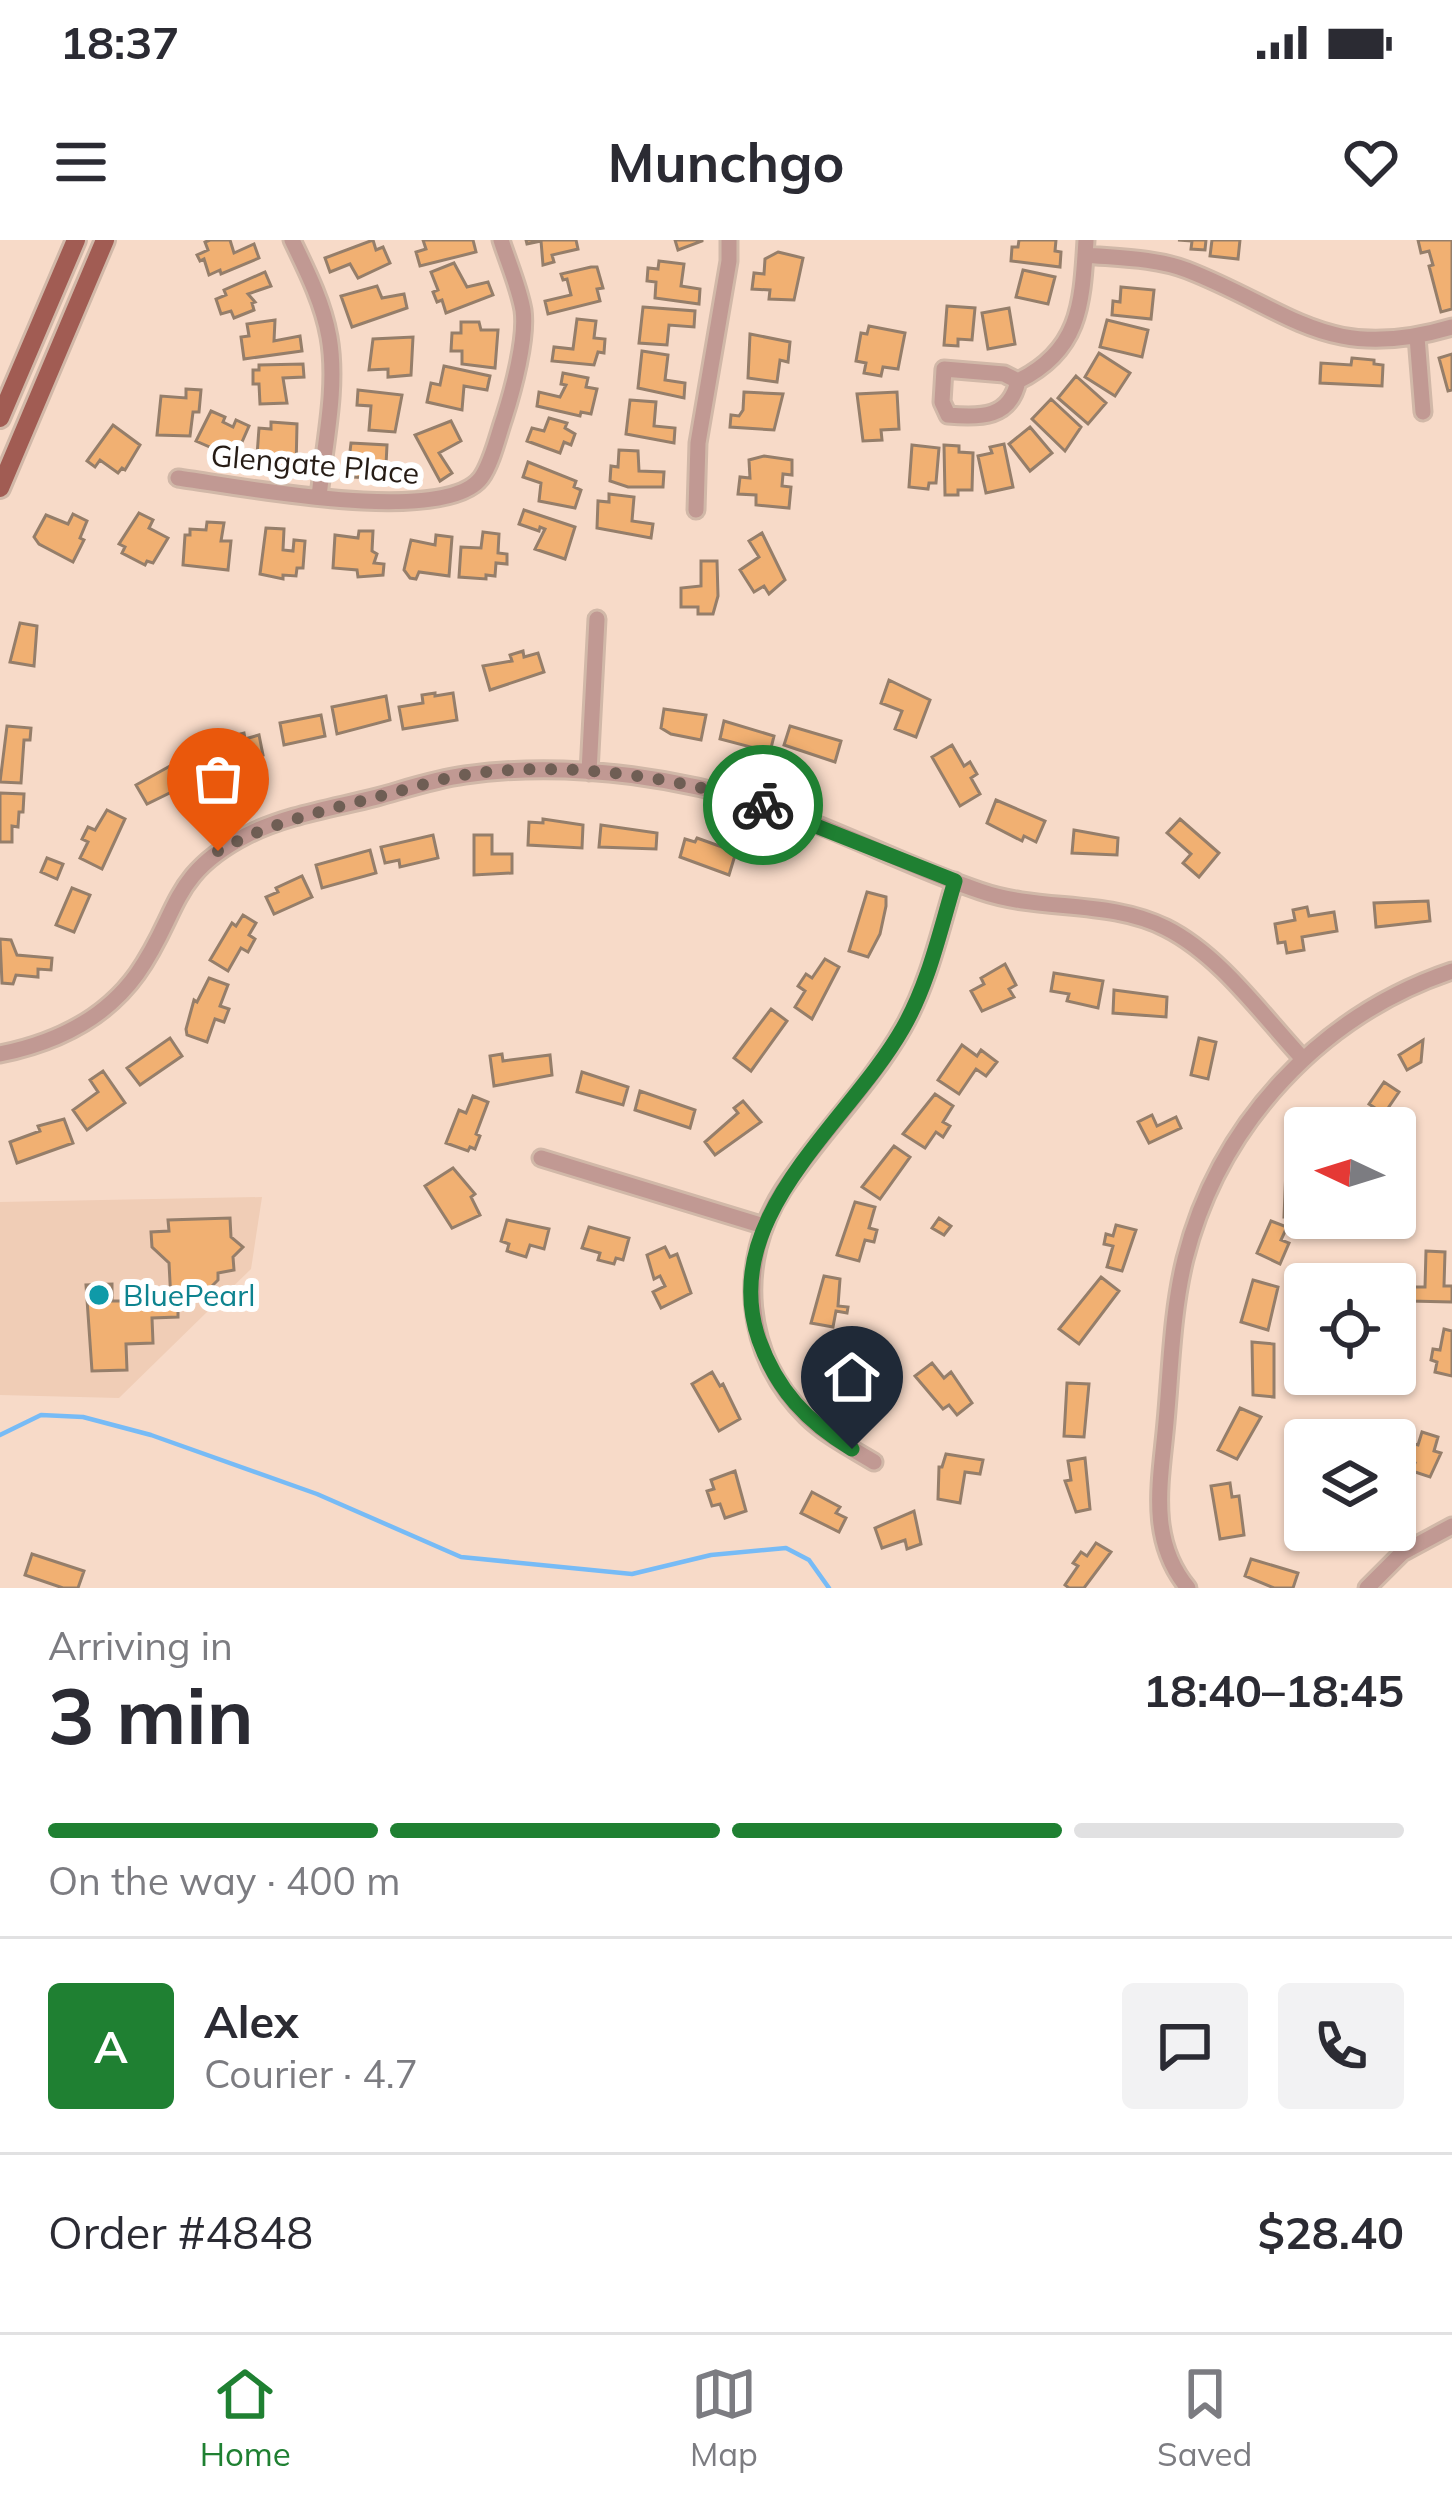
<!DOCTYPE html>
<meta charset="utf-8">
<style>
:root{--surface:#fff;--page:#f2f2f3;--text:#2b2b33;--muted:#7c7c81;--line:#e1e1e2;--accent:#1f8032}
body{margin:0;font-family:Mulish,sans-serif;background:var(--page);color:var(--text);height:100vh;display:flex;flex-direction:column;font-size:45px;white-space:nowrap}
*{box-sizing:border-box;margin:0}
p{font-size:39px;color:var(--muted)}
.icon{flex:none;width:66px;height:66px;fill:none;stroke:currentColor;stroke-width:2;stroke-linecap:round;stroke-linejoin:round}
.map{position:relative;height:1348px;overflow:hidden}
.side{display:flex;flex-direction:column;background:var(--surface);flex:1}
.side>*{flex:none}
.needle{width:78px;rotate:274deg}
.tools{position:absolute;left:1284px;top:867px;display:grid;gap:24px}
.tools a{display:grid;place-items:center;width:132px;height:132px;border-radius:12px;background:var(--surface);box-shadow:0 3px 9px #0004;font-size:60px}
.pin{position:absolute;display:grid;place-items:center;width:102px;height:102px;color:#fff;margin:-123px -51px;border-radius:50% 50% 50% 0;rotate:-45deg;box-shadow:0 0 12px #0007}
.pin .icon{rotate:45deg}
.courier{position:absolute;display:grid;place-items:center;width:120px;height:120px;margin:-60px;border:9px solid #1f8032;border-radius:50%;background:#fff;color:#222;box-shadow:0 3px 15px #0007}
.headline em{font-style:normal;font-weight:700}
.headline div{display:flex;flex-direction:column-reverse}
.headline{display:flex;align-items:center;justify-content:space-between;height:204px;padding:0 48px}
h1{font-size:78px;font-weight:700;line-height:90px}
.bar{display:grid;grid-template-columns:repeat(4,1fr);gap:18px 12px;align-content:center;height:144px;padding:0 48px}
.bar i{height:15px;border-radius:9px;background:var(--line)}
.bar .active{background:var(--accent)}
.bar p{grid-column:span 4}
.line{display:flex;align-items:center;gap:30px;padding:0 48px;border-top:3px solid var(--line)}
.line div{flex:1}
.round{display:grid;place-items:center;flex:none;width:126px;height:126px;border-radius:12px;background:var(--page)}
.status{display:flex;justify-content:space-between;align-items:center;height:84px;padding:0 60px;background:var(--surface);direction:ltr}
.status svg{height:33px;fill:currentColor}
header{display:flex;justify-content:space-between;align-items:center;height:156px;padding:0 48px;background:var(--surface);font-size:54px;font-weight:700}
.menu{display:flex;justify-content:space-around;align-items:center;height:168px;border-top:3px solid var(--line);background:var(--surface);font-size:33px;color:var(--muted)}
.menu a{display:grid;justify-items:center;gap:6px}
.menu .active{color:var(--accent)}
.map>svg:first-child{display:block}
</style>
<div class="status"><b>18:37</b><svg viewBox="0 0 49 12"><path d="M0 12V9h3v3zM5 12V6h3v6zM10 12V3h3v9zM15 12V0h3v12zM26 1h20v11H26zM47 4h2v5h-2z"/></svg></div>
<header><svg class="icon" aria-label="menu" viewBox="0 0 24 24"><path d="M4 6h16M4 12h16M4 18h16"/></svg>Munchgo<svg class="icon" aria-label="heart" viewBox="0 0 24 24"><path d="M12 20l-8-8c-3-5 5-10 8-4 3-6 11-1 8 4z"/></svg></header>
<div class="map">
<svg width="1452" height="1348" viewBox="0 0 1452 1348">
<rect width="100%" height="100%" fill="#f7dac8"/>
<!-- built -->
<path fill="#f0cdb6" d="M262,957L251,1029L119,1158L0,1155V962Z"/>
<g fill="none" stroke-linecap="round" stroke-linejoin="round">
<!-- stream -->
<path stroke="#77bbf6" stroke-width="4.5" d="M0,1195L41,1175L83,1177L151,1195L317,1254L461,1317L632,1334L711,1315L786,1308L809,1320L829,1348"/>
</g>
<!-- building -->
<path fill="#f1b072" stroke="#957e6a" stroke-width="3" d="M210,0H230L234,13L254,4L259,18L221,34L220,30L209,35L204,19L200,21L197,15L208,10L205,2Z
M373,0L376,10L383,7L390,23L358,38L350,24L330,32L325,18Z
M423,0H473L476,12L420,26L416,12L426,9Z
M526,0H576L578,9L552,15L554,22L543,25L541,1L527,4Z
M675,0H702V1L678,10Z
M1019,0H1056L1055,11L1061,12L1060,27L1011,21L1012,7H1018Z
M1178,0H1206L1205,10L1191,9L1192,1Z
M1212,0H1240L1238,19L1210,16Z
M1418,0H1452V69L1441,72L1429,26L1433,25L1429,11L1421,13Z
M778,12L803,18L794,60L769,59L770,50L752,49L754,33L764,34L765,19Z
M659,21L684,24L681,46L700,49L699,64L655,58L656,42L647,41L648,28L658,29Z
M454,23L467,47L488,42L493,55L446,73L442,60L437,62L433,52L438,50L431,32Z
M591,27H597L603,48L597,49L600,61L548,74L545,61L571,55L567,39L563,40L561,34Z
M1023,30L1055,37L1048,64L1016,57Z
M265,32L271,46L248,54L255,62L252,63L254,70L234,78L231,71L221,74L216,59L226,55L224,50Z
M377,46L382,58L404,54L407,68L352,87L341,56Z
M1121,47L1154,50L1151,79L1112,75L1113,61L1120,62Z
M947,66L975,68L972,100L958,99V106L944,105Z
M643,67L695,71L694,87L669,85L667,105L639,103Z
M1009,68L1015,104L988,109L982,73Z
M577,79L596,81L594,98L605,99L604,113L598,112L594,125L552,121L554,107L573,109Z
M275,80L274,101L300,96L302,111L244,119L241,97L249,96L247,84Z
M1107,80L1148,90L1142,117L1100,107Z
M461,82H479L481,90H498L495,128L462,124V111H451L452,93H461Z
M869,86L905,93L898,129L883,127L881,136L864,133L866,123L856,121L861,93L867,94Z
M750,94L790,102L788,122L780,120L777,142L748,138Z
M413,97L411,135L388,137V129L369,130L373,99Z
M642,111L668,115L665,140L685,143L684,158L638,148Z
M1099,113L1130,133L1115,156L1085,137Z
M1452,114V150L1448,151L1439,118Z
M1352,118L1374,120V124L1383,125L1382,146L1320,143L1321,123L1351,125Z
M303,124L304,137L283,138L287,163L260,164L259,144H253V130H259V125Z
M444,126L490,136L487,150L464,146L462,170L427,162L431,143L440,145Z
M563,133L588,138L586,147L597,149L591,174L581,172L580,176L537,166L539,152L560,157L566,145L561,144Z
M1076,136L1106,163L1088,184L1058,158Z
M186,149L201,150L199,172H193L190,196L157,195L161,156L186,158Z
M358,150L402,155L395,192L369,190L371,166L357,165Z
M744,152L783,154L774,190L730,187L731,175L739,176L743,170Z
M897,152L899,189L881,190L882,200L863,201L857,154Z
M1051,159L1081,187L1065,211L1032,179Z
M630,160L656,162L654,186L675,188L674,203L626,194Z
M211,171L225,177L223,182L233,187L236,180L249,186L231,227L217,220L221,212L196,201Z
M549,178L567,183L565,188L575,194L571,205L564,202L560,213L527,201L532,188L544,191Z
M451,181L461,201L439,213L452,233L440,241L415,195Z
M271,182L297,184L296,229L279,228L280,218L257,216L259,188L271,189Z
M113,185L140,205L125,230L122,228L118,233L100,220L95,227L87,221Z
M1030,187L1052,213L1030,231L1009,204Z
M351,203L387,205L386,225L406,226L404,240L354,237L355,229L348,228Z
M1004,204L1013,247L986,253L978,216L992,213L990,207Z
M912,205L939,208L936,243H929L928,249L909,247Z
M944,205L959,206V212L973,213L972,250H958V255H945Z
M619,210L638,211L639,231L664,232L663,247H628L610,241L611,226L618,227Z
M764,216L792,220V235L783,234L782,246L791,247L789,268L756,265V255L738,254L740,237L750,238L749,220Z
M528,222L576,241L574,247L581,250L575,268L539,261L541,243L523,237Z
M609,254L634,257L632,281L653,284L651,298L597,288L598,261L609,262Z
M524,270L575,287L565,319L535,309L545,289L540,287L539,291L519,284Z
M139,273L153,280L149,288L168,298L153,323L147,321L145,325L122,313L125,307L119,304Z
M73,274L87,281L80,298L84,300L73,322L39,304L34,297L46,275L68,284Z
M207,282L224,283L221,301H231L228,330L183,325L185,295H190V289L206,290Z
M266,288L284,289L283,310L293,311L294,300L305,301L303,328H297L296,336L283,335V339L260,334Z
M359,291H373L372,311L377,314L374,323L384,324L383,335L358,337L357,330L333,328L335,295L358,298Z
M483,292L499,294L498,313L507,314V324L496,323L495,336L486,335V339L459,337L461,307L481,308Z
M762,293L785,340L769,354L764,346L754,352L740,330L759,317L749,301Z
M436,295L452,297L449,336L419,332L416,339L410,338L404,330L411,300L435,305Z
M701,321H717L718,356L713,374H698V367H681V348L701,346Z
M20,383L37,386L34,426L10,422Z
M523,411L524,417L538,413L544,432L490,450L483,426L512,421L510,415Z
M889,440L930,460L916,497L895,489L902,471L881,463Z
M435,453V456L453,453L457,480L403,489L399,467L423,463L422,455Z
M386,456L390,480L337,494L332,467Z
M664,469L706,475L701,500L671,494L661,488Z
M321,475L325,496L284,505L280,483Z
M724,481L774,496L770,512L720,499Z
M7,486L31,488L30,500H24L21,543L0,542Z
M790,486L841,501L835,522L784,505Z
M244,493L245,499L259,495L263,515L211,524L206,502Z
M952,505L964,526L970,522L977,534L971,538L980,554L960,566L932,517Z
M188,516L200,538L147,564L136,545Z
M0,553L24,554L23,572H19L18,587L12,586V602H0Z
M996,560L1045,581L1036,602L1024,596L1022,601L987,583Z
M107,570L125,579L102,629L80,618L88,602L82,599L88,587L95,590Z
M543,579L583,585L582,608L528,605L529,582L543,583Z
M1180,579L1219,613L1199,637L1183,623L1191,614L1167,593Z
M601,585L657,593L656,609L599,607Z
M1074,590L1118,598L1117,615L1072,613Z
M433,595L438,618L400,627L399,620L385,623L381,607Z
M474,595H492V614H512V633L474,635Z
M697,598L736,612L729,635L680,617L685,599L695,602Z
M370,610L376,633L322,648L316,625Z
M47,618L63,624L57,639L41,632Z
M302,636L312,657L274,674L266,657L278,652L276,648Z
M72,648L90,655L74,692L56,685Z
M867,652L886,657V666L880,694L868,717L849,711Z
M1428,661L1430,681L1376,687L1374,663Z
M1307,667L1309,676L1334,672L1337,691L1302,697L1304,710L1287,713L1285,702L1278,703L1275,684L1295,680L1293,670Z
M243,675L256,683L249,695L255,699L248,712L241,708L228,731L210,720L232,683L236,686Z
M0,699L11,700L17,715L52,718L51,730L38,729V737L16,735L13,744L2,743Z
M825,719L839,727L812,779L795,767L805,751L798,746L806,734L812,738Z
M1005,724L1016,745L1009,749L1014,757L982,771L971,751L984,744L981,738Z
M1054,733L1103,741L1098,768L1067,761L1069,754L1051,751Z
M209,738L228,745L220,766L229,769L224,782L215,779L207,802L187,795L186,789L194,760L197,762Z
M1114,750L1167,757L1166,777L1113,773Z
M771,769L787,781L751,831L734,818Z
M170,798L182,816L140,845L127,828Z
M1199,798L1216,802L1208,839L1191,835Z
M1423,800L1421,822L1407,830L1399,815Z
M962,805L977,816L981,810L997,822L986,836L976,829L959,854L938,840Z
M502,814L503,821L550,815L552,835L494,846L490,816Z
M103,831L125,863L87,890L73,870L98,852L90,840Z
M582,832L628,847L623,865L577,852Z
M1384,842L1399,852L1384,874L1369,864Z
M640,851L695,870L690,888L635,870Z
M935,854L953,866L943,882L950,886L943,897L936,892L925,908L903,894Z
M473,856L488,862L476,894L480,896L475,909L470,907L468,911L446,903L459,870L466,873Z
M743,861L761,882L715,915L705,902L738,873L734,868Z
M1152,875L1157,886L1176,877L1181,888L1149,903L1138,882Z
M64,879L73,903L17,923L10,902L40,891L38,886Z
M894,906L910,917L880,959L862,947Z
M453,928L475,954L471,957L480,975L452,988L425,946Z
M1286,929H1305L1304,977H1284Z
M855,962L875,967L869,988L877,990L874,1002L865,1000L859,1021L837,1015Z
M230,978L231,997L243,1007L233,1017L234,1030L218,1033V1040L201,1057L198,1053L188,1062L185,1059L178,1066V1077L152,1078L153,1103L126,1104L127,1130L92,1131L86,1045L112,1044V1061H171L169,1023L152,1007L151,992L169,991L168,980Z
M939,978L951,986L944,995L932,988Z
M507,980L549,989L544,1009L530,1005L526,1017L507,1011L509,1004L501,1001Z
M1271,981L1287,987L1281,1000L1289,1003L1280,1024L1257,1013Z
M1116,985L1136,990L1122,1031L1107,1027L1113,1006L1104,1004L1106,994L1113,996Z
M589,987L629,998L623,1020L616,1018L614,1024L598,1020L600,1013L582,1008Z
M665,1007L670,1017L677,1014L691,1053L661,1068L653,1052L665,1046L660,1036L654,1039L647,1015Z
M1426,1011L1445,1012L1444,1046H1452V1062L1410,1061V1047H1425Z
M824,1036L840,1039L838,1066L848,1067L847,1073L836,1071L833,1087L811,1083Z
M1101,1037L1119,1051L1079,1104L1059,1089Z
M1253,1040L1278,1047L1268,1090L1241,1082Z
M855,1089L866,1097L861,1103L883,1119L868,1139L836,1116Z
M1444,1089L1452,1091V1136L1435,1132L1437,1122L1431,1120L1433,1109L1440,1110Z
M1252,1102L1274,1104V1157L1253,1155Z
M932,1123L944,1138L951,1132L972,1163L957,1175L949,1165L943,1169L915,1136Z
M712,1132L720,1146L723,1144L740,1179L719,1191L692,1144Z
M1067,1143L1089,1144L1084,1197L1064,1196Z
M1240,1168L1261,1177L1237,1219L1218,1210Z
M1422,1192L1438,1197L1434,1211L1441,1213L1430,1237L1412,1231L1415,1223L1406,1220L1411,1203L1418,1205Z
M946,1214L983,1220L980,1234L965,1232L960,1263L938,1259L939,1227H942Z
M1085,1218L1090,1269L1076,1272L1065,1241L1071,1240L1068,1221Z
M735,1231L746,1271L725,1278L720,1264L712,1266L707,1251L714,1249L711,1240Z
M1230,1243L1232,1257L1239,1256L1244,1295L1220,1299L1211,1246Z
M812,1252L840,1267L836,1273L846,1278L839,1292L801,1273Z
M914,1271L921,1304L907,1309L905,1300L882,1308L875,1288Z
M1096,1303L1111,1312L1084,1348H1069L1065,1345L1078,1326L1073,1323L1081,1312L1087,1316Z
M32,1314L84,1331L78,1348H63L25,1335Z
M1251,1319L1298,1333L1293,1348H1274L1245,1336Z"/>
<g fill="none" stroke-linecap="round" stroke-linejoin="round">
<defs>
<path id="minor" d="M292,0C307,31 323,63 329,97C338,148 324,206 319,257
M1085,15C1119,18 1155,18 1187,30C1292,71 1328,124 1452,87
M1417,97L1423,172
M1018,141L1004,134L944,129L942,162L948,175C981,178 1010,178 1018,141C1081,110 1082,63 1086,0
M178,238C237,246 444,287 481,238C492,223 498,195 504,178C513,150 527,98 523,70C519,47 508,22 501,0
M696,270L698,203L729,21V0
M589,532L597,379
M0,814C55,803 104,780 137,734C180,673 169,635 247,595C286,575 334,568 377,557C406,549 435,539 465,535C572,520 694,538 795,576C857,599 917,630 980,651C1040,672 1108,659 1166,688C1220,715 1262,775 1303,819
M541,918L764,986
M874,1222C851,1208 825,1195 806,1176C744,1115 736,1023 783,950C820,894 870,846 903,788C929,743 940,690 955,641
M1188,1348C1147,1299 1161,1240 1166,1182C1171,1128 1172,1072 1185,1019C1219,884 1321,775 1452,731
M1367,1348L1402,1313L1452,1286"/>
<path id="major" d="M0,178L76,0
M0,248L105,0"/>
</defs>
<!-- minor casing -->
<use href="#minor" stroke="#d1b8a8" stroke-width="21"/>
<!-- major casing -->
<use href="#major" stroke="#d1b8a8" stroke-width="24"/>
<!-- minor -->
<use href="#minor" stroke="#c19993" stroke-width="15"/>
<!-- major -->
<use href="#major" stroke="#a15c53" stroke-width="18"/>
</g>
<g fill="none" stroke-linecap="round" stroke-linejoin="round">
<!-- done -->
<path stroke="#6f5e54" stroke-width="12" stroke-dasharray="0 21.6" d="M218,611C265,585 314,573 365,560C398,552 431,541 463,535C559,520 671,535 763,565"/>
<!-- route -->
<path stroke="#1f8032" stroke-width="15" d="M763,565L955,641C940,690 929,743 903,788C849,883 716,977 759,1100C777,1150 807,1182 852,1209"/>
</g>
<!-- markers -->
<circle fill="#0f9aa8" stroke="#fff" stroke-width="4.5" cx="99" cy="1055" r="12"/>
<g text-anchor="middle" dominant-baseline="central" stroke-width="12" stroke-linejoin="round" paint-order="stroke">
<!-- street labels -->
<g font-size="30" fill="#261c15" stroke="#fff">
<text transform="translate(315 224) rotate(5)">Glengate Place</text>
</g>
<!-- culture labels -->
<g font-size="30" fill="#0d838f" stroke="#fff" text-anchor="start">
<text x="123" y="1055">BluePearl</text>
</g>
</g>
</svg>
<div class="tools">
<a><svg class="needle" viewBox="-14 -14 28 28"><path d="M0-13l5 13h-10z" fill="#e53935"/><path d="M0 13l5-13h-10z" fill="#7c7c81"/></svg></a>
<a><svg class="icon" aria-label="locate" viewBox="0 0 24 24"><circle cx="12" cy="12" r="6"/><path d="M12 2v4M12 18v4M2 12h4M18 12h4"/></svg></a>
<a><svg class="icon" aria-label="layers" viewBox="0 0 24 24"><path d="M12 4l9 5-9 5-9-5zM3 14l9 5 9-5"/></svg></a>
</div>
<div class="pin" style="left:218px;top:611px;background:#ea580c"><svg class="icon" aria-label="bag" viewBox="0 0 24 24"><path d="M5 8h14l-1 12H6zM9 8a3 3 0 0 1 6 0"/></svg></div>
<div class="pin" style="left:852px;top:1209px;background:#1f2937"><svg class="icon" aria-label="home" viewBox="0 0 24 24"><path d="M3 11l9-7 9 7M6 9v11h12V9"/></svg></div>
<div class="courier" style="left:763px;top:565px"><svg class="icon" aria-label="bike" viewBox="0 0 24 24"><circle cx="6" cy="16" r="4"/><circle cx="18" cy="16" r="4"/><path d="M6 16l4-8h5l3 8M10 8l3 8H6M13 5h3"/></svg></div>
</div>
<section class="side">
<div class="headline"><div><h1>3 min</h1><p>Arriving in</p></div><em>18:40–18:45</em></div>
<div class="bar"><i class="active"></i><i class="active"></i><i class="active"></i><i></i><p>On the way · 400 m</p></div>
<div class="line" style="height:216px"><b class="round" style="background:var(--accent);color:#fff">A</b><div><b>Alex</b><p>Courier · 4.7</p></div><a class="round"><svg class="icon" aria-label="chat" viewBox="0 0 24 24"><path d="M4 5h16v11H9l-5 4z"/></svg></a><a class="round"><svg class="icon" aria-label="phone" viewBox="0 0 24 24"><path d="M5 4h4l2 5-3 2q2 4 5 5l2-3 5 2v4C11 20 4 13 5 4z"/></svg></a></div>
<div class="line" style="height:156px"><div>Order #4848</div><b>$28.40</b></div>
</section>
<nav class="menu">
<a class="active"><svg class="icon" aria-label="home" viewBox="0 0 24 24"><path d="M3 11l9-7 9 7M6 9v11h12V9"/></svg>Home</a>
<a><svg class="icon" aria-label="map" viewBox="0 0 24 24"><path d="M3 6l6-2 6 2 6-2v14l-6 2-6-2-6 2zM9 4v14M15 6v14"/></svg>Map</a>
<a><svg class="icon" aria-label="saved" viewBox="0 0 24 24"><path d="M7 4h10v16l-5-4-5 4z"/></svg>Saved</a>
</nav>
